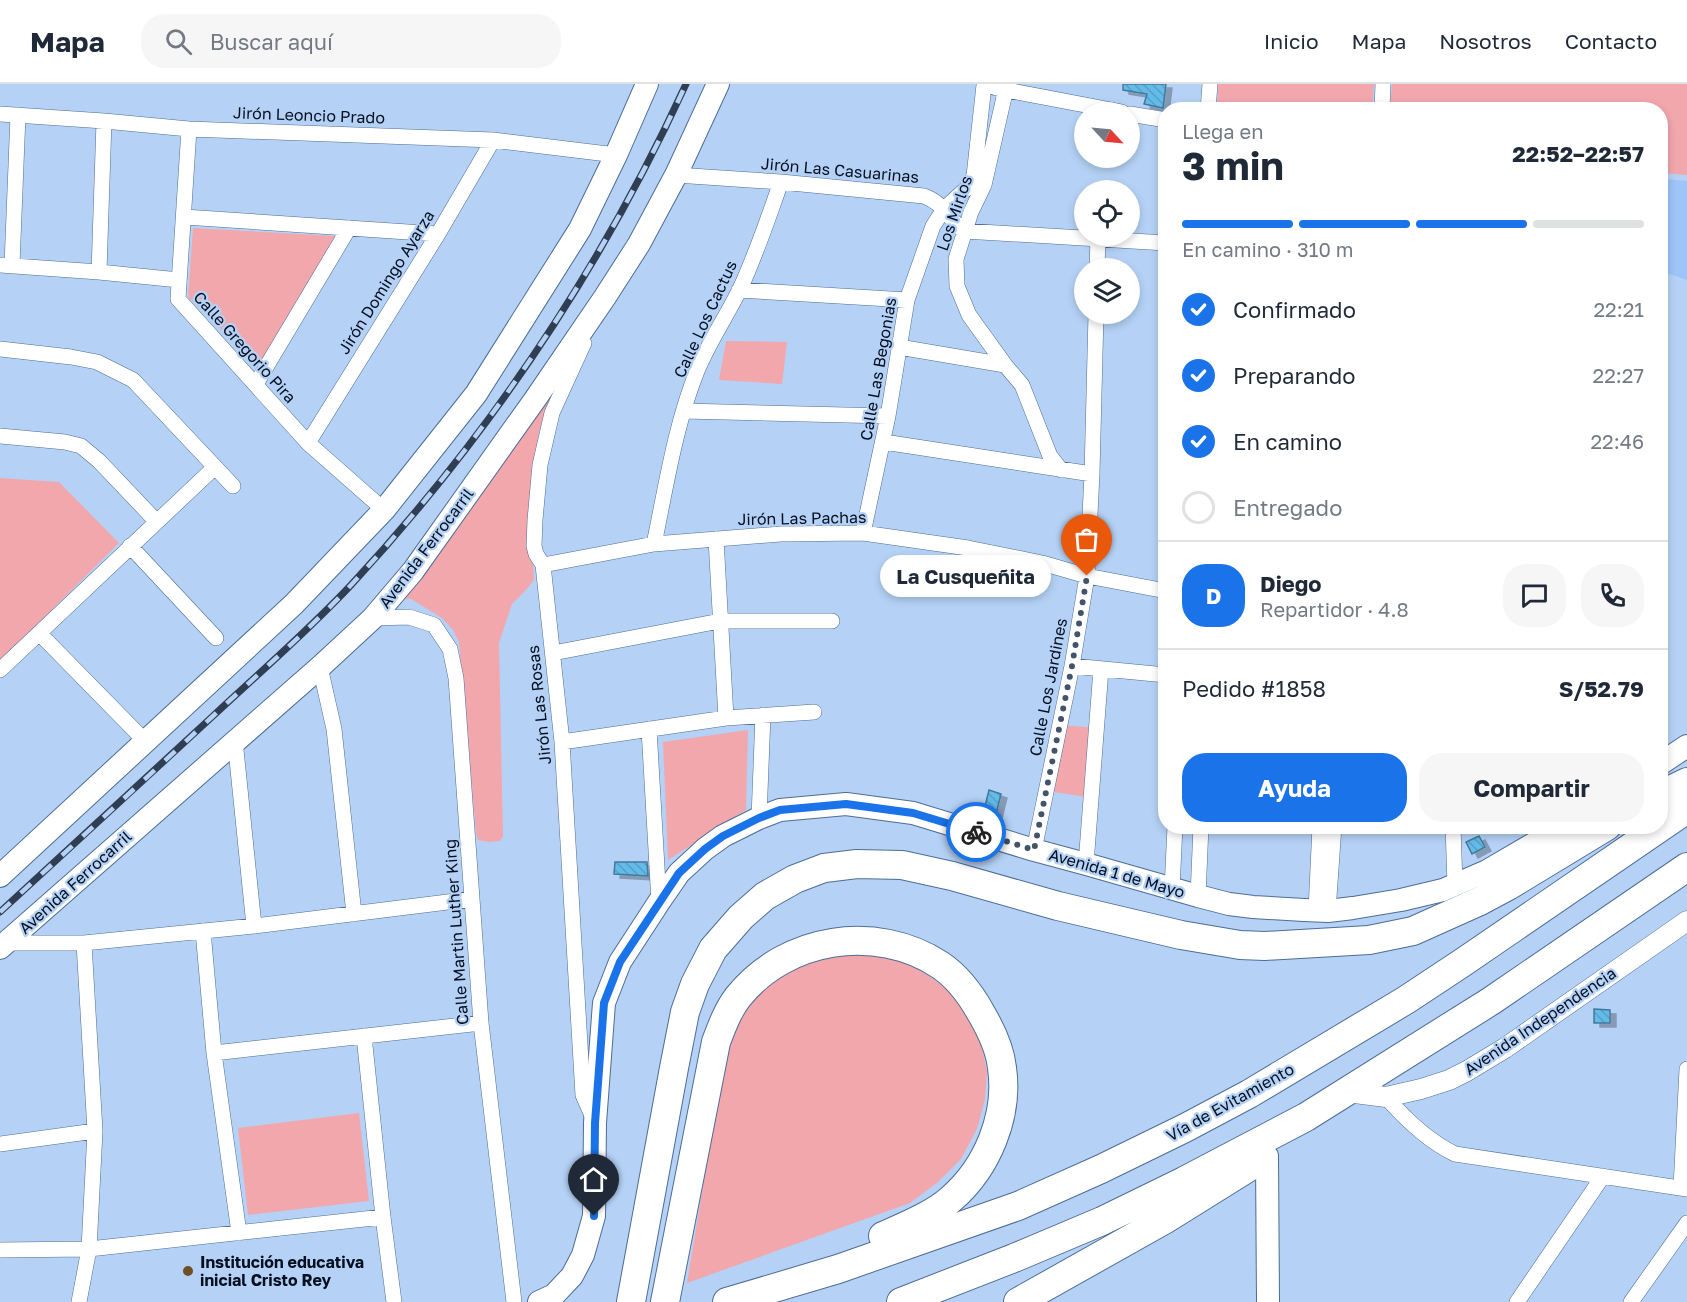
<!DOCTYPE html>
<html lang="es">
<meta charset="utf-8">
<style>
:root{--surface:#fff;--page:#f6f6f7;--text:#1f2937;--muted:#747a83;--line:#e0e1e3;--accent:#1a73e8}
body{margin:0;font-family:"Golos Text",sans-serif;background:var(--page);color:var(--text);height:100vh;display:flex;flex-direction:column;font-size:22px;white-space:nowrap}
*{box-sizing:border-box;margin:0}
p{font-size:20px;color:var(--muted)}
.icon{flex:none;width:33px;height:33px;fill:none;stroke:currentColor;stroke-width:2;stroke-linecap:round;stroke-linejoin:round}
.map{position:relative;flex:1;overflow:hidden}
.side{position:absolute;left:1158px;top:18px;width:510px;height:732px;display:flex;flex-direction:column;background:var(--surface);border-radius:24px;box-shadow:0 3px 9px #0003}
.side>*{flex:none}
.needle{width:39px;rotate:116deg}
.controls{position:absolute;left:1074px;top:18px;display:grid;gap:12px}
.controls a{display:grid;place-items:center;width:66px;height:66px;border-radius:50%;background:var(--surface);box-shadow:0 3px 9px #0003;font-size:30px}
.pin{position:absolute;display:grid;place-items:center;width:51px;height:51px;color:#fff;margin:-62px -26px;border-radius:50% 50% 50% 0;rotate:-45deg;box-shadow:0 0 6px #0007}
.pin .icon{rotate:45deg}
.courier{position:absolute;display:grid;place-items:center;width:60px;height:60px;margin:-30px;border:4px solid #1a73e8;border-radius:50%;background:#fff;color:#222;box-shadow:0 2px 8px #0007}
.bubble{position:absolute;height:42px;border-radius:21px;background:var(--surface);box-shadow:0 3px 9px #0003;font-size:20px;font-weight:700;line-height:42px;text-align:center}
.headline em{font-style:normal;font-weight:700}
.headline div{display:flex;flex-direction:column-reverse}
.headline{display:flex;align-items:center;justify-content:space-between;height:102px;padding:0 24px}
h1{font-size:39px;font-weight:700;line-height:45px}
.bar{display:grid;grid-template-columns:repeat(4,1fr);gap:9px 6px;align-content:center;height:72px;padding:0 24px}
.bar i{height:8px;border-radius:4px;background:var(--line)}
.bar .on{background:var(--accent)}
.bar p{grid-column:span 4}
.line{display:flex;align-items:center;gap:15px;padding:0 24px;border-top:2px solid var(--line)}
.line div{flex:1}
.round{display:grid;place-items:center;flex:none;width:63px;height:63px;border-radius:24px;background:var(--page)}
ol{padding:0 24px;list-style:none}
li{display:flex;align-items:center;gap:18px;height:66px}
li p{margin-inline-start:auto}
li .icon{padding:6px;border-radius:50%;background:var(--accent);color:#fff;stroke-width:4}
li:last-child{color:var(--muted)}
li i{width:33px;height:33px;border:3px solid var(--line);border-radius:50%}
.action{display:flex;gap:12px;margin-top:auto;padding:12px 24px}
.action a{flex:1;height:69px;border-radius:24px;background:var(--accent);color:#fff;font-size:24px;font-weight:700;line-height:69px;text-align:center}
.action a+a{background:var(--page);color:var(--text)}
header{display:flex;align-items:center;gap:36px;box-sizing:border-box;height:84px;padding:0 30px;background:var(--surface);border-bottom:2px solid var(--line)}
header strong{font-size:28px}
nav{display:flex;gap:33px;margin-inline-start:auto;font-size:21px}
.search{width:420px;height:54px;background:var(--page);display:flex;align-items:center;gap:15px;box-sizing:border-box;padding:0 21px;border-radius:24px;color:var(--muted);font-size:22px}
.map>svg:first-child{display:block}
</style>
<header>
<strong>Mapa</strong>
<div class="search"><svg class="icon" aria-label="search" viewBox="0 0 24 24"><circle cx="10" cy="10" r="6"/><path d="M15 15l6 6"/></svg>Buscar aquí</div>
<nav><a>Inicio</a><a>Mapa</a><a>Nosotros</a><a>Contacto</a></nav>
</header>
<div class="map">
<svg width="1687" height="1218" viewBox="0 0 1687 1218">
<defs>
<pattern id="building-back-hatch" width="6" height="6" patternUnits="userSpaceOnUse" patternTransform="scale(1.5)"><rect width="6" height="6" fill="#64bbea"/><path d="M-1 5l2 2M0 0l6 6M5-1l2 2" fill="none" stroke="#55a0c8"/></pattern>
<filter id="shadow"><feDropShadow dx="6" dy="4" stdDeviation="0" flood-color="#0004"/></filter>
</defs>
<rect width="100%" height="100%" fill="#b5d2f6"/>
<!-- built -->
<path fill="#9dc5f9" d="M1661,95L1687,97V196L1661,187Z"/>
<!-- green -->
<path fill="#f2a7ad" d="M1218,0H1374L1372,25H1217Z
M1392,0H1687V91L1661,89L1660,26L1390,25Z
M193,144L335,152L261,284L188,213Z
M726,257L787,258L782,300L719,296Z
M558,303L539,347L530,426L534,496L526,506L512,520L499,559L503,752L500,757L489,758L478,756L476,748L459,558L453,546L442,534L411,515H395Z
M0,394L59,398L119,459L0,577Z
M1063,641L1094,644L1086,713L1054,708Z
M748,646L746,726L668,776L663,658Z
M833,868L885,872L909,880L932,894L952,909L976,945L982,963L987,988L985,1015L977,1045L961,1075L938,1098L910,1119L687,1199L726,962L745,925L775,892Z
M359,1029L369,1117L248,1131L238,1044Z"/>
<!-- building -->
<path fill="url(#building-back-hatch)" stroke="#437998" stroke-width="1.5" filter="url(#shadow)" d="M1123,0H1166L1163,24L1144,20L1147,10L1123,6Z
M989,706L1001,710L995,734L983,730Z
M1479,752L1485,763L1472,770L1466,758Z
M615,778H647L648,792L614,790Z
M1594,925L1610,926V939H1594Z"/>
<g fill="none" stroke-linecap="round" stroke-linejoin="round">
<defs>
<path id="minor" d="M1007,0L984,101L971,128L956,175L957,202L969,231L1005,281L1022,301L1050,372L1061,386
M996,4L1122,28
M1208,26L1210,0
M1382,26L1383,0
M0,30L104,37L189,45L493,56L616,71
M1130,30L1166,36
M189,45L178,215L308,359L384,426
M676,91L781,98L924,112C945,120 947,134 964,147L1166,159
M184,133L438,150
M0,181L99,188L179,196
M12,181L18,31
M1097,184L1098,154
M99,188L104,37
M739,206L907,216
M584,259L552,329L540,381L535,436L534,462L536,470L543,481L562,658L583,1011L594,1036
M899,263L1005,281
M0,265L71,273L97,278L133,296L233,402
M256,300L349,144
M684,327L888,332
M0,352L65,358L81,362L99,377L156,437
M884,358L1092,390
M308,359L438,150L493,56
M863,449L888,332L907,216L933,142L944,125L967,104L974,92L984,1
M716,455L726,634
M654,460C666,403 675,342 697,287C709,258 726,233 740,205C756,171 768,134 781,98
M130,462L216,554
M543,481L654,460L781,450L863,449L968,464L1042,479L1087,492L1166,507
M373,534L409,533L434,541L450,565L456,594L481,939L514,1218
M39,549L145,657
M553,569L720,537H832
M1072,582L1166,591
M320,583L334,645L354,830
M0,586L215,383
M649,645L659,818
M235,656L254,842
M562,658L726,634L814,628
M759,734L763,631
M1453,742L1455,801
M1034,766L1072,582L1087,492L1092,390L1096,230
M1086,780L1101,585
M1172,805L1175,742
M1198,812L1201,742
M1316,826L1320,742
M1328,827L1334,742
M203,847L214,969L239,1149
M6,859H84L254,842L472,815
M364,952L383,1133L394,1218
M214,969L481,939
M1386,1013C1406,1036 1428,1057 1455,1070L1687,1105
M0,1060L95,1047
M1681,1104L1687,985
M0,1166L89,1165L383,1133
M79,1218L89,1165L95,1047L84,859
M1517,1218L1603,1092
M1631,1218L1687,1139"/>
<path id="tertiary" d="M1347,1008L1386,1013L1421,1005L1449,996L1467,987L1505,964L1687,837"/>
<path id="secondary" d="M1660,680L1687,662
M0,792L294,520L384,426L476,310L580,145L616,71L647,0
M0,864L320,583L373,534L413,487L536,314L605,213L639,160L676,91L718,0
M1267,1072L1268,1218
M539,1218L554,1211L572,1192L583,1171L594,1132L595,1039L604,919L620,878L659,818L679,789L705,765L723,752L759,734L780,726L846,720L913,729L1034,766L1086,780L1198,812L1229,820L1253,823L1304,826L1328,827L1353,824L1401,816L1443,806L1487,787L1564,742"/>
<path id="motorway" d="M1660,711L1687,698
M631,1218L674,984L685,928L695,900L713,865L741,833L765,812L795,795L824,784L857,780L902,781L952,792L1058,822L1181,851L1240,861L1265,862L1369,856L1413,847L1480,817L1508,802L1607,742
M665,1218L716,958C722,942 728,926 738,913C786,853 876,839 940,881C958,893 971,911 981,929C991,946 1000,964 1002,984C1009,1032 987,1084 951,1115C933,1131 905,1142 883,1152
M727,1218L838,1185L1018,1122L1101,1085L1185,1044L1249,1010L1406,916L1462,879L1687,725
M901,1218L1014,1174L1102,1137L1184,1097L1306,1033L1491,917L1687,783
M1018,1218L1164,1136L1257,1078"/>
</defs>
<!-- minor casing -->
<use href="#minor" stroke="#4d6d96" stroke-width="16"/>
<!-- tertiary casing -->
<use href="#tertiary" stroke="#4d6d96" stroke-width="21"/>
<!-- secondary casing -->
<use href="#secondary" stroke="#4d6d96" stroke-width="24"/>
<!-- motorway casing -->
<use href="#motorway" stroke="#4d6d96" stroke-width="30"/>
<!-- minor -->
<use href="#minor" stroke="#fff" stroke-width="15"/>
<!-- tertiary -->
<use href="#tertiary" stroke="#fff" stroke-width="20"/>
<!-- secondary -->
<use href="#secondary" stroke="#fff" stroke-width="22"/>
<!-- motorway -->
<use href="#motorway" stroke="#fff" stroke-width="28"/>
<defs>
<path id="rail" d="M0,828C71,763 142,698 213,632C259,589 308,547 351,501C488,353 602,183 686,0"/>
</defs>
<!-- rail casing -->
<use href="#rail" stroke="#2f3e53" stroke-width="7"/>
<!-- rail -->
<use href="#rail" stroke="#b5d2f6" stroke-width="4.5" stroke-dasharray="14" stroke-linecap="butt"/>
</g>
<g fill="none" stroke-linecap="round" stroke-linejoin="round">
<!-- done -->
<path stroke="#42536a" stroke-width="6" stroke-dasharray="0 10.8" d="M976,748L1034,766L1072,582L1087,492"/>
<!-- route -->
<path stroke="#1a73e8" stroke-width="8" d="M594,1132L595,1039L604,919L620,878L679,789L705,765L723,752L759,734L780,726L846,720L913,729L976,748"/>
</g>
<!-- markers -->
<circle fill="#6e5025" stroke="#b5d2f6" stroke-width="2" cx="188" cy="1187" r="6"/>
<g text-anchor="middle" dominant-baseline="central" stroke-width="4.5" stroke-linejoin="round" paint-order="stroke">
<!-- street labels -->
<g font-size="16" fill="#040f1f" stroke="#b5d2f6">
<text transform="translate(309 31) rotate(2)">Jirón Leoncio Prado</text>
<text transform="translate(840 86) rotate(5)">Jirón Las Casuarinas</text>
<text transform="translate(954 129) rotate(-71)">Los Mirlos</text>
<text transform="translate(386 198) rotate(-58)">Jirón Domingo Ayarza</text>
<text transform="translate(705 235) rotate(-65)">Calle Los Cactus</text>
<text transform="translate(245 263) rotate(48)">Calle Gregorio Pira</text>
<text transform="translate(878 285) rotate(-80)">Calle Las Begonias</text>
<text transform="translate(802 434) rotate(-1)">Jirón Las Pachas</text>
<text transform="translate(426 464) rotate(-53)">Avenida Ferrocarril</text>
<text transform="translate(1048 603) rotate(-79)">Calle Los Jardines</text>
<text transform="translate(539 621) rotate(-96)">Jirón Las Rosas</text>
<text transform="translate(1117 789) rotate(16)">Avenida 1 de Mayo</text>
<text transform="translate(75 798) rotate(-42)">Avenida Ferrocarril</text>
<text transform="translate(456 848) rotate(-94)">Calle Martin Luther King</text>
<text transform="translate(1540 937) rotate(-34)">Avenida Independencia</text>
<text transform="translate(1230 1018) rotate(-29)">Vía de Evitamiento</text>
</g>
<!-- poi labels -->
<g font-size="16" font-weight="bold" fill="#040f1f" stroke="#b5d2f6" text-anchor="start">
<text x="200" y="1178">Institución educativa<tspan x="200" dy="18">inicial Cristo Rey</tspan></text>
</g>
</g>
</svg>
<div class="controls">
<a><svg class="needle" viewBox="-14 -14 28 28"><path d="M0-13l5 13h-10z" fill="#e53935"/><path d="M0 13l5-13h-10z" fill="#747a83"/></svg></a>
<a><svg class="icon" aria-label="locate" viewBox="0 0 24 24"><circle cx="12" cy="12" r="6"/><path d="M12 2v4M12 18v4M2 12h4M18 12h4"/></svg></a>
<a><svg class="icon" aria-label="layers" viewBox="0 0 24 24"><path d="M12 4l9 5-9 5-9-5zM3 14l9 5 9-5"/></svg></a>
</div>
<div class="pin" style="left:1087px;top:492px;background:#ea580c"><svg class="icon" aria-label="bag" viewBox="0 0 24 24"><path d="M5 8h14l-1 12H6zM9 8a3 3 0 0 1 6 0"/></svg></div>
<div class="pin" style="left:594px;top:1132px;background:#1f2937"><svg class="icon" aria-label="home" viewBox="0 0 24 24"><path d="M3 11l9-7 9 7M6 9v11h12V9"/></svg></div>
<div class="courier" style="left:976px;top:748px"><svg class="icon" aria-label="bike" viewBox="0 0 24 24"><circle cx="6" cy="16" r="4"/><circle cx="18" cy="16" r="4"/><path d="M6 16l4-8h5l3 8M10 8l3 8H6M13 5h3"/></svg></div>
<div class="bubble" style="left:880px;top:471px;width:171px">La Cusqueñita</div>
<section class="side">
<div class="headline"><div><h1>3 min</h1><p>Llega en</p></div><em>22:52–22:57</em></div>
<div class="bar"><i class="on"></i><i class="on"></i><i class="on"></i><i></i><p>En camino · 310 m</p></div>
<ol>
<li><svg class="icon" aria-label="check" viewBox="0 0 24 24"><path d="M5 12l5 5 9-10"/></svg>Confirmado<p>22:21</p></li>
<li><svg class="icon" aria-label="check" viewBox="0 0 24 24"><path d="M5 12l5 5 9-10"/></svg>Preparando<p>22:27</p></li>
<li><svg class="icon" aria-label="check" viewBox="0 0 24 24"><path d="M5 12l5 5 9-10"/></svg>En camino<p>22:46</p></li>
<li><i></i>Entregado</li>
</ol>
<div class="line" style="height:108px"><b class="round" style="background:var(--accent);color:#fff">D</b><div><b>Diego</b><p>Repartidor · 4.8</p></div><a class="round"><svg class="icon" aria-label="chat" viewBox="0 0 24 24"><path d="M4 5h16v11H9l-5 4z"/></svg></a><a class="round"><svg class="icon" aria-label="phone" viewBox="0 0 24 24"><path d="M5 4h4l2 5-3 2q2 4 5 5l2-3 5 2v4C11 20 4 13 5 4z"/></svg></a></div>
<div class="line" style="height:78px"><div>Pedido #1858</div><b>S/52.79</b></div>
<div class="action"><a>Ayuda</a><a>Compartir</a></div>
</section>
</div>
